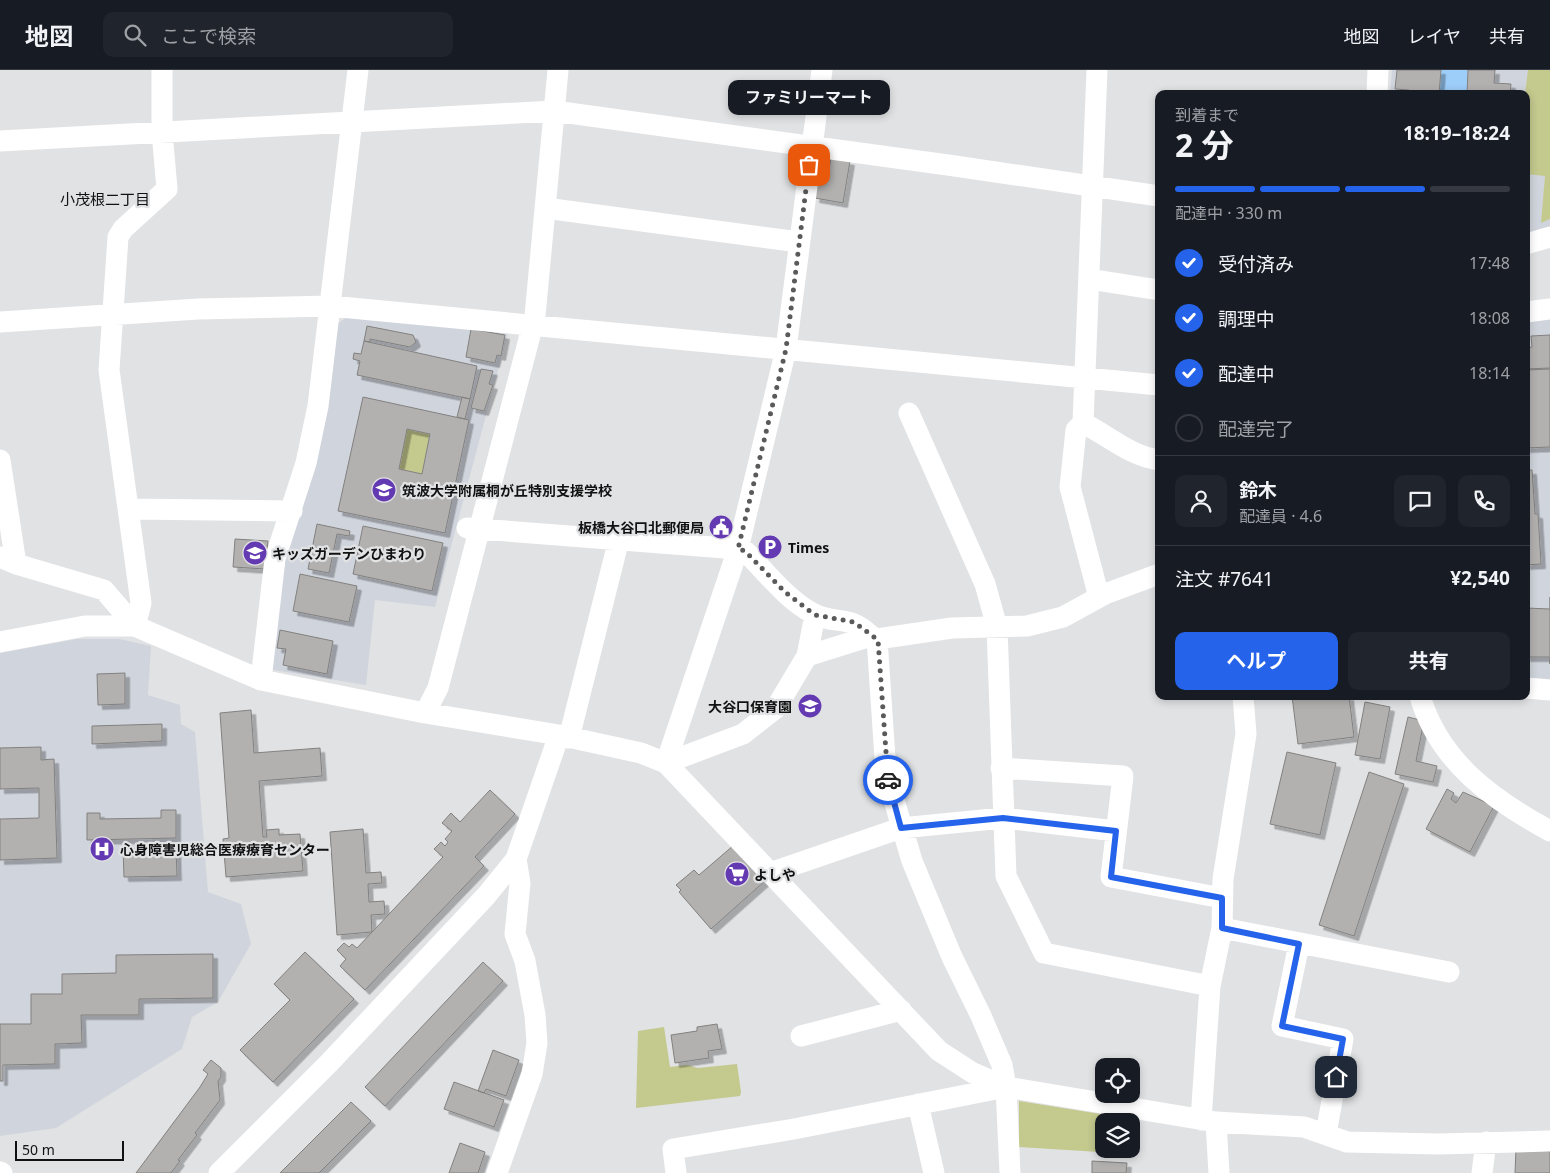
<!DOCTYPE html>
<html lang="ja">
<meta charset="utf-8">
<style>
:root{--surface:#171b24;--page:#20242c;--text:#f1f3f6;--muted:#9ea1a6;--line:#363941;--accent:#2563eb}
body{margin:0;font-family:"Noto Sans","Noto Sans JP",sans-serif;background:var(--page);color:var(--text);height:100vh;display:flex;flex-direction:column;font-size:19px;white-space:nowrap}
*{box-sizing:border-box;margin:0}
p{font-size:16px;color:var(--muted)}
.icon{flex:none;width:28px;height:28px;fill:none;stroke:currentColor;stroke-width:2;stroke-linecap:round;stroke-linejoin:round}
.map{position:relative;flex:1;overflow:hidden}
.details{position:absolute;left:1155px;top:20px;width:375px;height:610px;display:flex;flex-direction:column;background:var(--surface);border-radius:10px;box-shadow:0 2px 8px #0003}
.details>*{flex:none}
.controls{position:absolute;left:1095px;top:988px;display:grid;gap:10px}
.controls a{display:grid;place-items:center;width:45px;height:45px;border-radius:10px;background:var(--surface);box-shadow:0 2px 8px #0003;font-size:25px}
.scale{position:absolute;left:15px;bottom:12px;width:109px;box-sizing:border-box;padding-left:5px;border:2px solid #111;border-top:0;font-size:14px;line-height:18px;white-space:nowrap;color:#111;-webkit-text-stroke:4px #e1e2e4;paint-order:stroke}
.pin{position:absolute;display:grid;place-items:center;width:42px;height:42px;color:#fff;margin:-21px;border-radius:10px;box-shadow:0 2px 8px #0006}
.courier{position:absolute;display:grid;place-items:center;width:50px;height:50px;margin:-25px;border:4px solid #2563eb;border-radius:50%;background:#fff;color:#222;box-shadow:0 1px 6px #0007}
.bubble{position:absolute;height:35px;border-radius:10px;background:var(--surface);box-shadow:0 2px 8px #0003;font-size:16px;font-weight:700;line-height:35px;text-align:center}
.head em{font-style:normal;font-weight:700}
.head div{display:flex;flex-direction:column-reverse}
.head{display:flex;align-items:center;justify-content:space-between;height:85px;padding:0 20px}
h1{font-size:32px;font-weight:700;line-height:38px}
.bar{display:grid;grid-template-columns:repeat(4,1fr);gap:8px 5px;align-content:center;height:60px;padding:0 20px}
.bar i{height:6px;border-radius:4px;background:var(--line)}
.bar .on{background:var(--accent)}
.bar p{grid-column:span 4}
.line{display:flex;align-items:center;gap:12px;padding:0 20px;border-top:1px solid var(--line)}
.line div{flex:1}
.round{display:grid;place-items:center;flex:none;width:52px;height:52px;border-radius:10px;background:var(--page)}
ol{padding:0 20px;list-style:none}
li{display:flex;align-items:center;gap:15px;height:55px}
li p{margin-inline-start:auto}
li .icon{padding:5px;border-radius:50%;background:var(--accent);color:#fff;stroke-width:4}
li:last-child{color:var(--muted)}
li i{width:28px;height:28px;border:2px solid var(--line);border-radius:50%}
.primary-button{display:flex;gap:10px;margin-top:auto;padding:10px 20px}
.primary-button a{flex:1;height:58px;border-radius:10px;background:var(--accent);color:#fff;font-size:20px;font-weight:700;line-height:58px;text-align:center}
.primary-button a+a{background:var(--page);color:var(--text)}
header{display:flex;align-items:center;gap:30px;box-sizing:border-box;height:70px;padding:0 25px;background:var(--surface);border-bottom:1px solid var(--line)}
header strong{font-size:24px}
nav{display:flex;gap:28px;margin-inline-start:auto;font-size:18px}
.search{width:350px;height:45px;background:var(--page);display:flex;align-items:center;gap:12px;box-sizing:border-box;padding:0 18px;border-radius:10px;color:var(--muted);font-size:19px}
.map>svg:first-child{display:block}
</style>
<header>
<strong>地図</strong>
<div class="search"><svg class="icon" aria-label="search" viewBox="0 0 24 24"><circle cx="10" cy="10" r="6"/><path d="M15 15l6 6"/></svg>ここで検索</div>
<nav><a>地図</a><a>レイヤ</a><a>共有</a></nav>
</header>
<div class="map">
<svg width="1550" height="1103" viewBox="0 0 1550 1103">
<defs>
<filter id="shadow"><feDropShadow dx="4.5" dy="4.5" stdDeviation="0" flood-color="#0004"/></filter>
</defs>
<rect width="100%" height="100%" fill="#e1e2e4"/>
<!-- built -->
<path fill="#d0d5dd" d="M1392,0H1550V162L1526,168V24H1390Z
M350,245L509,259L435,537L375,530L366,615L273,600L270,595L280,487L337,254Z
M1550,247V609L1526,608V250Z
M77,569H119L151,576L148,625L180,635L181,654L195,662L208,822L241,834L251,874L218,932L192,947L182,979L56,1058L0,1066V583Z"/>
<!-- green -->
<path fill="#c4c98e" d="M1528,0H1550V149L1541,153L1545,106L1526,104L1525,24Z
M407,359L430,364L422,404L399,399Z
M664,957L670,997L687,995L698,998L737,994L741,1022L740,1026L636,1038L638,961Z
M1019,1031L1132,1049L1131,1066V1051H1104V1079H1131V1084L1019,1077Z"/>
<!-- water -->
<path fill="#9dcef9" d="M1441,0H1468L1467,24H1439Z"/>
<!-- building -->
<path fill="#b2b1b0" stroke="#828180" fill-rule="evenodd" filter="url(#shadow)" d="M1397,0H1441L1439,24H1409V20L1395,19Z
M1468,0H1495L1494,13L1511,14L1510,24H1467Z
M831,88L850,91L843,133L815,128L818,109L827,111Z
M367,256L413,265L416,272L410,277L370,269V272L364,271Z
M471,259L505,265L501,286L497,285L495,293L466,287Z
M1550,265V298L1526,299V278L1532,277L1531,266Z
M364,271L477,296L470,329L357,305L360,291L353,289L354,283L361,284Z
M481,299L493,301L489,314L493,315L484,341L471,338Z
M1550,299V377L1526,378V300Z
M363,327L469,350L445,463L338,441ZM407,359L430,364L422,404L399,399Z
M462,327L470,329L465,349L457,347Z
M1526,400H1532L1535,444H1538L1541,494L1526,495Z
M317,454L350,461L349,466L337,464L329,503L308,499Z
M363,456L443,473L432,521L353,504Z
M235,469L268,471L265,499L233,497Z
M300,504L357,516L349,552L293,541Z
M1550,527V594L1549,587H1526V538L1550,539Z
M280,560L333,571L327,604L283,595L286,579L277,578Z
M125,603V634L98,635L97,604Z
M1292,626H1349L1354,667L1298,674Z
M1365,632L1390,637L1380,689L1355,685Z
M251,640L254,683L320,678L322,706L259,711L263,767H267L266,760L279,759V765L300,764L303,801L226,807L223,769L229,768L220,643Z
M1408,647L1424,651L1416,691L1437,696L1433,712L1395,704Z
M162,654V671L92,674V656Z
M41,677V690L54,689L57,788L0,790V749L39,748V718L0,719V678Z
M1287,682L1336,693L1320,765L1270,754Z
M1369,702L1404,714L1354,866L1319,855Z
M1447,719L1454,723L1451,729L1456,733L1463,722L1494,736L1470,782L1426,759Z
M490,720L515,744L475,787L484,796L365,920L340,896L346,889L337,880L344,873L349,877L352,874L357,878L443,787L434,779L441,772L445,776L448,772L445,769L452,761L442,753L451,743L460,752Z
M161,740H176V768L87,770V743H100V749L161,748Z
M363,759L366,803L381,802L382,813L368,814L369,832L384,831L385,844L371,845L372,862L337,865L330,762Z
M734,775L766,810L711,859L679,822L681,820L676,815L694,800L699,805Z
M176,778L177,806L124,807L123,779Z
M305,882L354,929L273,1012L240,980L290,930L274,914Z
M213,884V928L139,929V945H81L82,973L55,974V994L3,995V1011H0V954H31V924H62V904L116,903V885Z
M483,892L503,911L385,1036L365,1017Z
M717,954L722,979L708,981L709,988L675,993L671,965L697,961V957Z
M493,980L519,990L506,1026L486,1019L484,1023L478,1021Z
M211,990L221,998V1007L218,1011L220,1030L195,1063L197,1065L178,1090L180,1091L171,1103H136L200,1017L208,1004L203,1000Z
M454,1012L504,1030L494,1057L444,1039Z
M351,1032L371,1051L319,1103H280Z
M460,1073L485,1082L478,1103H449Z
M1516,1079L1550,1081V1103H1515Z
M1092,1091L1127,1093L1126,1103H1092Z"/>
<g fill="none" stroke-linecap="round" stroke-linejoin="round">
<!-- minor -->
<path stroke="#fff" stroke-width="21" d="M1097,0L1083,353L1076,360L1070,417L1099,527
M1377,24L1378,0
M0,71L554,41L955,96L1159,126
M545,138L799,172
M1526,174L1550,167
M1089,209L1159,220
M1526,242L1550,239
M0,252L198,239L330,236L1159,315
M909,343L985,514L997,557L1006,806L1044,883L1210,916
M1083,353C1109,366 1130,386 1159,390
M0,390L16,494
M130,439L292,441
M467,458L738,479L745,481C766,502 788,531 814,544C836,555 849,544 871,566
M0,487L16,494L104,520L135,556
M135,556L141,533L109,300L118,167L123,159L167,119L162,62V0
M877,569L886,703L912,791L952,887L981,946L1002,995L1006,1017L1010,1103
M0,572L85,556H135L261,610L425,643L559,665L641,683L666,693L939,981L973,1003L1006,1017L1216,1052L1304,1057L1347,1072L1438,1074L1550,1071
M807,586L815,545
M261,610L275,489L306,393L318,336L358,0
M1526,618L1550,620
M1420,626C1439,692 1493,730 1550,761
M425,643L438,618L535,246L558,0
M569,668L619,469
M666,693L738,479L786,279L822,0
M666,693L743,664L776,638L807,586L871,566L877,569L952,558L1027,556L1063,547L1105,524L1159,504
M1001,698L1123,706L1111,807L1222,828
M770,803L901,758L1003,748L1116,761
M1222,858L1449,902
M1299,874L1282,956L1343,969L1326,1064
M801,966L901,940
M918,1034L934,1103
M1201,1050L1210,916L1222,858L1223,809L1246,664L1243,626
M1216,1052L1219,1103
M0,1102L2,1103
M219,1103L329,993L486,826L516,789L559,665
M497,1103L532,1004L537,973L535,945L525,891L515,864L520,813L516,789
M676,1103L673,1079L794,1059L1006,1017
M1482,1103L1486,1072"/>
</g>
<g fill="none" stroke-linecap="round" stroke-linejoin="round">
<!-- done -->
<path stroke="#5a5a5b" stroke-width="5" stroke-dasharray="0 9" d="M809,95L786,279L738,479L745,481L785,522L815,545L854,552L878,570L888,710"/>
<!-- route -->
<path stroke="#2563eb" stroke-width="6" d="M888,710L901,758L1003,748L1116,761L1111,807L1222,828V858L1299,874L1282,956L1343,969L1336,1007"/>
</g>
<!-- icons -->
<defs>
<symbol id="school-disc" viewBox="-11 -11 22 22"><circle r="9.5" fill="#643ab2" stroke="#e1e2e4"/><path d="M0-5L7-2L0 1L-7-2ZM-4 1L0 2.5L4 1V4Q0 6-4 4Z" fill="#fff"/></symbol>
<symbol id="civic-disc" viewBox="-11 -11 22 22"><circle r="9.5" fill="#643ab2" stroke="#e1e2e4"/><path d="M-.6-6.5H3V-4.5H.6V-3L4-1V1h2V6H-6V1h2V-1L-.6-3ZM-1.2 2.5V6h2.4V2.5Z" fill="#fff"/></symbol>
<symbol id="parking-disc" viewBox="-11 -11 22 22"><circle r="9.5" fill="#643ab2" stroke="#e1e2e4"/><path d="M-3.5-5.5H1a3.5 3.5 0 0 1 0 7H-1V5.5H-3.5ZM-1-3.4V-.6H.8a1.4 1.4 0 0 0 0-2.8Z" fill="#fff"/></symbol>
<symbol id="hospital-disc" viewBox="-11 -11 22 22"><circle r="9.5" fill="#643ab2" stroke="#e1e2e4"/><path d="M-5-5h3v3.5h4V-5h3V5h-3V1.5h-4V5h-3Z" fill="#fff"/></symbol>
<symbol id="supermarket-disc" viewBox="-11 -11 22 22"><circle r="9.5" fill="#643ab2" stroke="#e1e2e4"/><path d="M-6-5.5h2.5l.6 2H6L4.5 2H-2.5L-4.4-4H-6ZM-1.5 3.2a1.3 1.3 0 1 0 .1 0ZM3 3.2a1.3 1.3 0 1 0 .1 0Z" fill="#fff"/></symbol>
</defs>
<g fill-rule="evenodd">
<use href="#school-disc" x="370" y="406" width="28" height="28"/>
<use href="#civic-disc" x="707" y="443" width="28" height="28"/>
<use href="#parking-disc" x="756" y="463" width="28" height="28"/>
<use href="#school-disc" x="241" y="469" width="28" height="28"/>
<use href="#school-disc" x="796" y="622" width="28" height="28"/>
<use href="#hospital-disc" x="88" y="765" width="28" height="28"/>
<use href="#supermarket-disc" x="723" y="790" width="28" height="28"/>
</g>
<g text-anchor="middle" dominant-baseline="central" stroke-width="4.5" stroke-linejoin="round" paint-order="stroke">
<!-- poi labels -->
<g font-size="14" font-weight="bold" fill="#111" stroke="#e1e2e4" text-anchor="start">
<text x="402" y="420">筑波大学附属桐が丘特別支援学校</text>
<text x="704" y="457" text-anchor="end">板橋大谷口北郵便局</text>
<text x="788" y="477">Times</text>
<text x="272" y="483">キッズガーデンひまわり</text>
<text x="792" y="636" text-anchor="end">大谷口保育園</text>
<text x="120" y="779">心身障害児総合医療療育センター</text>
<text x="754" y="804">よしや</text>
</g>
<!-- neighbourhood labels -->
<g font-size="15" fill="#111" stroke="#e1e2e4">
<text x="105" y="129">小茂根二丁目</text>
</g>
</g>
</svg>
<div class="controls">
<a><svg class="icon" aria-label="locate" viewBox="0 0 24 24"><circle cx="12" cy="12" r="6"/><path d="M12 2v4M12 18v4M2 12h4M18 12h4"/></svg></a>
<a><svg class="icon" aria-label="layers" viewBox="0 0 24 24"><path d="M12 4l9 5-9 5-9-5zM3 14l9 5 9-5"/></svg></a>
</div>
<div class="scale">50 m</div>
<div class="pin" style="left:809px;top:95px;background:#ea580c"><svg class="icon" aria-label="bag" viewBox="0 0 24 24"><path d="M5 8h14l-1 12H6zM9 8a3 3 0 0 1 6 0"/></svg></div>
<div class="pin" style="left:1336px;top:1007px;background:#1f2937"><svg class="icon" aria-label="home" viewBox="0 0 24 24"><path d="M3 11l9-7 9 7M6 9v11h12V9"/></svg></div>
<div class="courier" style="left:888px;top:710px"><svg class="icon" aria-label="car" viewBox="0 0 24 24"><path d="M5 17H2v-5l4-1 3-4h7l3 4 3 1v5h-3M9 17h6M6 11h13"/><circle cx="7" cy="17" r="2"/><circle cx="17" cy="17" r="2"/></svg></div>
<div class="bubble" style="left:728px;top:10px;width:162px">ファミリーマート</div>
<section class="details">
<div class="head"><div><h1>2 分</h1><p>到着まで</p></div><em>18:19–18:24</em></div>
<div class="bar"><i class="on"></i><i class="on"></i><i class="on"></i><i></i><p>配達中 · 330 m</p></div>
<ol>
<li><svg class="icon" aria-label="check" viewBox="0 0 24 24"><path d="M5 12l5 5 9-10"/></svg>受付済み<p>17:48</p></li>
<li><svg class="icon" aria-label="check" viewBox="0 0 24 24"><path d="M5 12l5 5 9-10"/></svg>調理中<p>18:08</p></li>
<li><svg class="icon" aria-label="check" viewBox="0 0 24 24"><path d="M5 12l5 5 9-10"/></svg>配達中<p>18:14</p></li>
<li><i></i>配達完了</li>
</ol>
<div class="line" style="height:90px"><a class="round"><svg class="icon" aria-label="person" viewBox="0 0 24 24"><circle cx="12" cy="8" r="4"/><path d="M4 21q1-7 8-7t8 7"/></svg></a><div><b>鈴木</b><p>配達員 · 4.6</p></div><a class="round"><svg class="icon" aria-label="chat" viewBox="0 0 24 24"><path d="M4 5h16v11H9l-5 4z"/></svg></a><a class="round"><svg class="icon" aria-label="phone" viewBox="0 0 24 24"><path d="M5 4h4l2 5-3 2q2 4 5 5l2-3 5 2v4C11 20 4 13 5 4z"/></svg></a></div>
<div class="line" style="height:65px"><div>注文 #7641</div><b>¥2,540</b></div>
<div class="primary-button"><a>ヘルプ</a><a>共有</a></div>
</section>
</div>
